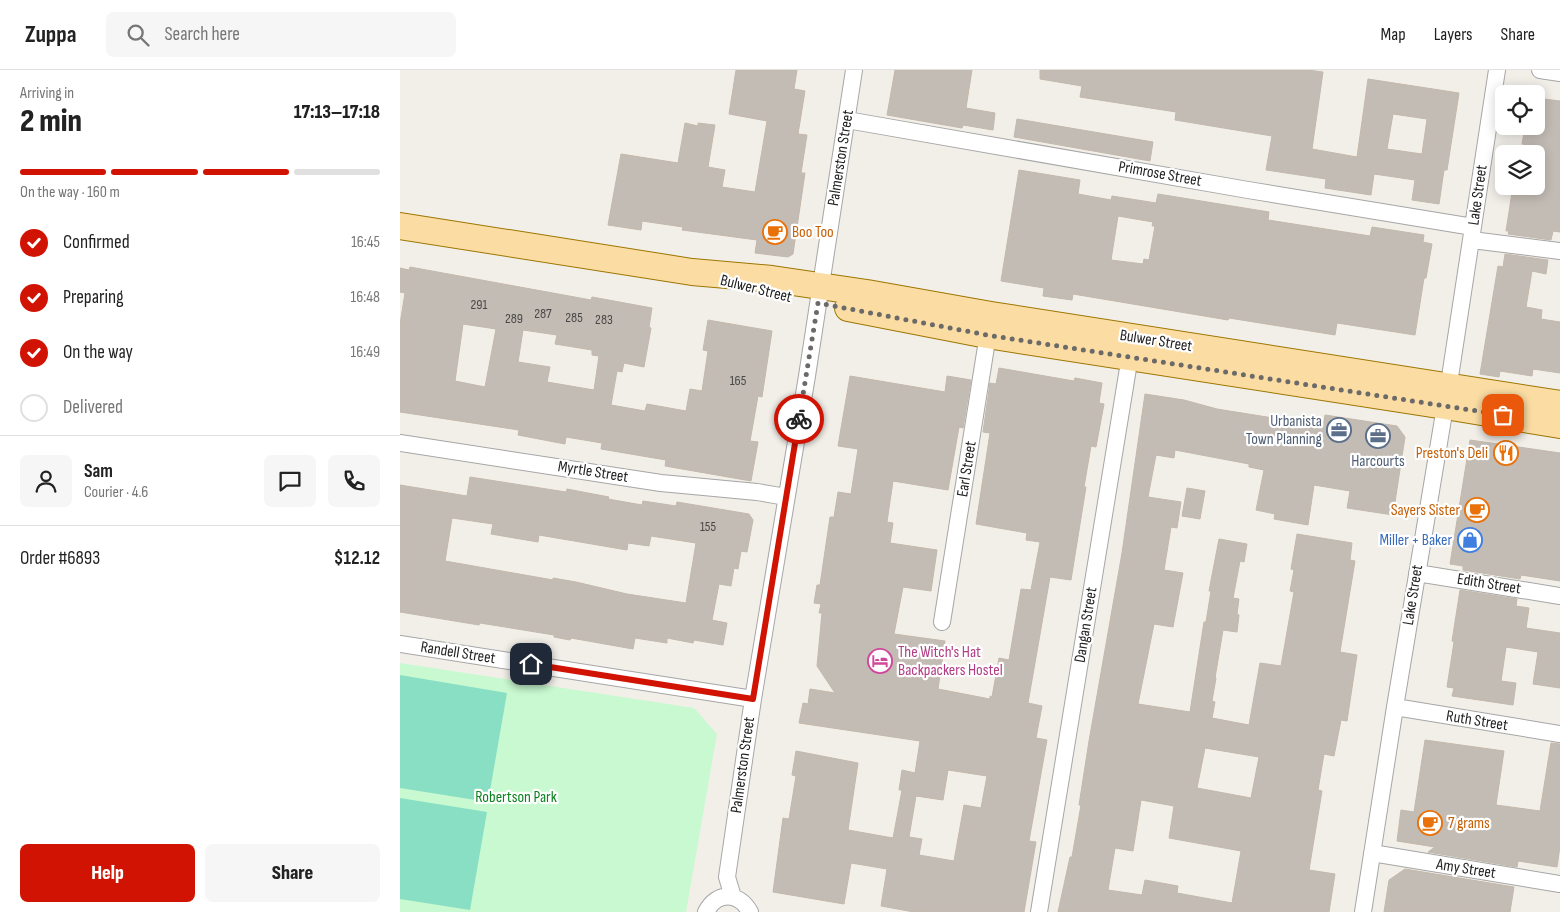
<!DOCTYPE html>
<meta charset="utf-8">
<style>
:root{--surface:#fff;--page:#f6f6f6;--text:#222;--muted:#767676;--line:#e0e0e0;--accent:#d11303}
body{margin:0;font-family:"Sofia Sans Condensed",sans-serif;background:var(--page);color:var(--text);height:100vh;display:flex;flex-direction:column;font-size:19px;white-space:nowrap}
*{box-sizing:border-box;margin:0}
p{font-size:16px;color:var(--muted)}
.icon{flex:none;width:28px;height:28px;fill:none;stroke:currentColor;stroke-width:2;stroke-linecap:round;stroke-linejoin:round}
.map{position:relative;flex:1;overflow:hidden}
.side{display:flex;flex-direction:column;background:var(--surface);width:400px}
.side>*{flex:none}
.fabs{position:absolute;left:1095px;top:15px;display:grid;gap:10px}
.fabs a{display:grid;place-items:center;width:50px;height:50px;border-radius:8px;background:var(--surface);box-shadow:0 2px 12px #0003;font-size:25px}
.pin{position:absolute;display:grid;place-items:center;width:42px;height:42px;color:#fff;margin:-21px;border-radius:10px;box-shadow:0 2px 8px #0006}
.courier{position:absolute;display:grid;place-items:center;width:50px;height:50px;margin:-25px;border:4px solid #d11303;border-radius:50%;background:#fff;color:#222;box-shadow:0 1px 6px #0007}
.head em{font-style:normal;font-weight:800}
.head div{display:flex;flex-direction:column-reverse}
.head{display:flex;align-items:center;justify-content:space-between;height:85px;padding:0 20px}
h1{font-size:32px;font-weight:800;line-height:38px}
.bar{display:grid;grid-template-columns:repeat(4,1fr);gap:8px 5px;align-content:center;height:60px;padding:0 20px}
.bar i{height:6px;border-radius:4px;background:var(--line)}
.bar .selected{background:var(--accent)}
.bar p{grid-column:span 4}
.line{display:flex;align-items:center;gap:12px;padding:0 20px;border-top:1px solid var(--line)}
.line div{flex:1}
.round{display:grid;place-items:center;flex:none;width:52px;height:52px;border-radius:8px;background:var(--page)}
ol{padding:0 20px;list-style:none}
li{display:flex;align-items:center;gap:15px;height:55px}
li p{margin-inline-start:auto}
li .icon{padding:5px;border-radius:50%;background:var(--accent);color:#fff;stroke-width:4}
li:last-child{color:var(--muted)}
li i{width:28px;height:28px;border:2px solid var(--line);border-radius:50%}
.action{display:flex;gap:10px;margin-top:auto;padding:10px 20px}
.action a{flex:1;height:58px;border-radius:8px;background:var(--accent);color:#fff;font-size:20px;font-weight:800;line-height:58px;text-align:center}
.action a+a{background:var(--page);color:var(--text)}
header{display:flex;align-items:center;gap:30px;box-sizing:border-box;height:70px;padding:0 25px;background:var(--surface);border-bottom:1px solid var(--line)}
header strong{font-size:24px}
nav{display:flex;gap:28px;margin-inline-start:auto;font-size:18px}
.search{width:350px;height:45px;background:var(--page);display:flex;align-items:center;gap:12px;box-sizing:border-box;padding:0 18px;border-radius:8px;color:var(--muted);font-size:19px}
main{display:flex;flex:1;min-height:0}
.map>svg:first-child{display:block}
</style>
<header>
<strong>Zuppa</strong>
<div class="search"><svg class="icon" aria-label="search" viewBox="0 0 24 24"><circle cx="10" cy="10" r="6"/><path d="M15 15l6 6"/></svg>Search here</div>
<nav><a>Map</a><a>Layers</a><a>Share</a></nav>
</header>
<main>
<section class="side">
<div class="head"><div><h1>2 min</h1><p>Arriving in</p></div><em>17:13–17:18</em></div>
<div class="bar"><i class="selected"></i><i class="selected"></i><i class="selected"></i><i></i><p>On the way · 160 m</p></div>
<ol>
<li><svg class="icon" aria-label="check" viewBox="0 0 24 24"><path d="M5 12l5 5 9-10"/></svg>Confirmed<p>16:45</p></li>
<li><svg class="icon" aria-label="check" viewBox="0 0 24 24"><path d="M5 12l5 5 9-10"/></svg>Preparing<p>16:48</p></li>
<li><svg class="icon" aria-label="check" viewBox="0 0 24 24"><path d="M5 12l5 5 9-10"/></svg>On the way<p>16:49</p></li>
<li><i></i>Delivered</li>
</ol>
<div class="line" style="height:90px"><a class="round"><svg class="icon" aria-label="person" viewBox="0 0 24 24"><circle cx="12" cy="8" r="4"/><path d="M4 21q1-7 8-7t8 7"/></svg></a><div><b>Sam</b><p>Courier · 4.6</p></div><a class="round"><svg class="icon" aria-label="chat" viewBox="0 0 24 24"><path d="M4 5h16v11H9l-5 4z"/></svg></a><a class="round"><svg class="icon" aria-label="phone" viewBox="0 0 24 24"><path d="M5 4h4l2 5-3 2q2 4 5 5l2-3 5 2v4C11 20 4 13 5 4z"/></svg></a></div>
<div class="line" style="height:65px"><div>Order #6893</div><b>$12.12</b></div>
<div class="action"><a>Help</a><a>Share</a></div>
</section>
<div class="map">
<svg width="1160" height="842" viewBox="0 0 1160 842">
<rect width="100%" height="100%" fill="#f2efe9"/>
<!-- park -->
<path fill="#c8f9d0" d="M0,593L294,638L317,664L286,842H0Z"/>
<!-- pitch -->
<path fill="#89dfc4" d="M0,605L107,623L88,732L0,718Z
M0,728L87,742L70,840L0,829Z"/>
<!-- building -->
<path fill="#c3bcb5" stroke="#c3b8ab" fill-rule="evenodd" d="M336,0H397L394,19L405,21L398,64L407,65L401,103H405L393,184L388,187L355,183L357,170L282,160L283,157L242,151L241,160L208,155L221,84L278,93L285,53L298,56V53L315,55L308,97L325,100L322,117L355,122L367,51L329,44Z
M495,0H572L566,38L595,43L593,60L563,55L562,58L487,45Z
M640,0H908L923,2L912,79L957,87L968,9L1059,23L1047,100H1044L1039,134L1012,130L1015,110L974,104L971,125L925,118L926,109L866,100L872,66L775,50L776,42L680,27L682,16L640,9ZM993,44L1027,49L1022,84L987,79Z
M1136,28L1160,31V162L1153,161L1151,170L1108,164L1109,161H1106L1113,116H1136V76L1122,74L1125,56H1136Z
M617,49L753,72L750,91L614,67Z
M619,100L680,110L678,124L711,130L712,126L756,133L758,124L869,142L868,150L970,166L972,157L1024,165L1023,172L1032,174L1026,208H1024L1015,265L937,253L935,265L829,248L828,250L673,224L672,230L643,226L644,218L601,211ZM718,146L753,152L752,156H755L749,190L744,189L743,194L711,190Z
M1105,184L1148,190L1146,204L1132,201L1126,237L1142,240L1141,249L1160,252V303L1133,299L1132,306L1100,301L1099,307L1080,304L1098,196L1103,197Z
M10,197L191,230L192,227L252,238L249,257L251,258L244,297L224,293L222,302L217,301L211,335L245,341L247,334L286,341L290,319L302,321L308,281L303,280L308,250L372,261L362,327L358,326L350,371L358,372L351,411L265,396L266,390L201,379L202,373L166,367L165,374L118,365L119,360L0,342V254L5,223L0,222V198L9,200ZM63,254L96,259L85,317L55,311ZM123,260L157,265L155,274L192,280V285L199,286L194,320L147,312L150,297L118,292Z
M599,298L674,311L675,308L702,313L699,333L704,334L696,377L691,376L684,417H686L671,510L650,507L628,633L642,636L636,668L647,670L629,771L636,772L624,842H514L481,836L487,799L451,793L444,834L373,822L383,748L389,749L396,706L392,705L396,681L458,693L448,760L493,768L502,720H499L502,700L515,703L520,671L399,653L403,633L408,634L410,619L435,623L417,596L422,543H419L421,534L414,533L417,515H420L430,447H434L438,422L451,424L458,379L438,376L450,306L545,322L547,306L571,310L563,358L559,357L548,420L493,411L487,452L493,453L490,473L537,480L531,521L503,517L494,564L545,571L538,619L590,629V626L592,627L599,588L609,590L621,519L631,520L640,472L626,470L627,463L576,454L590,363L583,362L590,313L596,314ZM548,700L587,706L581,738L564,735L554,791L519,785L522,769L509,767L516,726L543,730Z
M745,324L784,330L817,339L923,356L925,345L997,356L1005,367L993,445L947,438L950,421L914,415L908,455L874,449L875,444L856,440L864,400L849,397V394L775,380L774,388L756,385L748,427L781,432L777,458L771,457L764,500L783,503L773,557L754,554L738,634L790,642L804,552H806L811,521H809L819,469L847,474L844,492L840,491L833,528L839,529L837,544L839,545L837,562L823,560L815,608H816L812,631L815,632L812,648L849,655L860,593L881,596L894,522L890,521L894,500L891,499L897,464L952,473L950,490L955,491L940,582L957,585L947,651L941,650L934,686L924,684L918,720L922,721L909,800L935,804L929,842H658L670,787H672L681,735H679L689,671L722,483ZM805,678L859,687L851,728L797,718ZM741,730L774,736L769,768L841,781L832,833L777,823L778,816L745,810L742,825L708,820L715,778L733,781Z
M1070,370L1160,383V511L1121,505L1120,509L1063,500V496L1050,494Z
M70,407L166,422L167,419L209,427L208,429L242,435L243,431L276,436L277,432L349,444L353,450L347,482L341,481L338,499L334,498L331,516L319,514L312,550L327,553L323,575L294,570L293,573L267,568V573L235,568L233,579L171,568L170,570L154,567V565L80,553L79,555L0,542V415L67,426ZM52,448L93,454L91,464L138,472L139,465L227,480L228,473L249,476L251,466L296,473L286,533L227,524L176,512L153,508V510L45,491Z
M787,418L805,421L800,449L782,446Z
M1060,520L1117,529L1116,536L1129,538L1126,558L1160,563V618L1133,614L1138,582L1106,577L1101,611L1116,613L1113,635L1052,626L1054,618L1047,617L1054,572L1052,571Z
M1025,670L1104,681L1096,735L1140,741L1151,673L1160,674V776L1157,797L1118,791L1117,797L1028,782L1035,777L997,771L1001,740L1014,742Z
M1005,799L1114,817L1110,842H984L989,810Z"/>
<g fill="none" stroke-linecap="round" stroke-linejoin="round">
<defs>
<path id="minor" d="M1140,0L1160,3
M447,50L848,120L1073,157
M1072,170L1160,181
M0,373L261,413L357,422L386,427
M1017,503L1160,526
M542,552L589,258
M0,574L353,629
M995,637L1160,664
M972,783L1160,814
M333,827L327,807L353,629L407,306L454,0
M306,842C317,821 339,822 350,842
M639,842L731,280
M963,842L995,637L1050,307L1097,0"/>
<path id="primary" d="M0,156L292,202L372,209L467,223L591,245L1160,334
M448,238L587,265L1045,336L1160,355"/>
</defs>
<!-- minor casing -->
<use href="#minor" stroke="#a6a6a6" stroke-width="18"/>
<!-- primary casing -->
<use href="#primary" stroke="#9d7602" stroke-width="28"/>
<!-- minor -->
<use href="#minor" stroke="#fff" stroke-width="16"/>
<!-- primary -->
<use href="#primary" stroke="#fbdda4" stroke-width="26"/>
</g>
<g fill="none" stroke-linecap="round" stroke-linejoin="round">
<!-- done -->
<path stroke="#6b6a68" stroke-width="5" stroke-dasharray="0 9" d="M399,349L418,233L587,265L1103,345"/>
<!-- route -->
<path stroke="#d11303" stroke-width="6" d="M131,594L353,629L399,349"/>
</g>
<!-- icons -->
<defs>
<symbol id="cafe-ring" viewBox="-11 -11 22 22"><circle r="9.5" fill="#fff" stroke="#e8710a" stroke-width="1.5"/><path d="M-5.5-4.5H6V0H3Q3 3.5 0 3.5H-2.5Q-5.5 3.5-5.5 0ZM3-3.2v2h1.7v-2ZM-6 4.5H4V6H-6Z" fill="#e8710a"/></symbol>
<symbol id="office-ring" viewBox="-11 -11 22 22"><circle r="9.5" fill="#fff" stroke="#5c6f8a" stroke-width="1.5"/><path d="M-6-3h4V-5.5h4V-3h4V5H-6ZM-1-4.5V-3h2v-1.5ZM-6 0V1H6V0Z" fill="#5c6f8a"/></symbol>
<symbol id="restaurant-ring" viewBox="-11 -11 22 22"><circle r="9.5" fill="#fff" stroke="#e8710a" stroke-width="1.5"/><path d="M-5-6h1v4h1v-4h1v4h1v-4h1v5L-1.5 .5V6h-2V.5L-5-1ZM5-6V6H3V1.5H1.5Q1.5-4 5-6Z" fill="#e8710a"/></symbol>
<symbol id="shop-ring" viewBox="-11 -11 22 22"><circle r="9.5" fill="#fff" stroke="#3f7fe0" stroke-width="1.5"/><path d="M-5-2.5h2.3a2.7 3.5 0 0 1 5.4 0H5L5.5 6h-11ZM-1.5-2.5h3a1.5 2.3 0 0 0-3 0Z" fill="#3f7fe0"/></symbol>
<symbol id="hotel-ring" viewBox="-11 -11 22 22"><circle r="9.5" fill="#fff" stroke="#d1479c" stroke-width="1.5"/><path d="M-6-4.5h1.5V1H6V5H4.5V3h-9V5H-6ZM-4 0a1.8 1.8 0 1 1 3.6 0ZM.5 0V-2.5h3Q6-2.5 6 0Z" fill="#d1479c"/></symbol>
</defs>
<g fill-rule="evenodd">
<use href="#cafe-ring" x="361" y="148" width="28" height="28"/>
<use href="#office-ring" x="925" y="346" width="28" height="28"/>
<use href="#office-ring" x="964" y="352" width="28" height="28"/>
<use href="#restaurant-ring" x="1092" y="369" width="28" height="28"/>
<use href="#cafe-ring" x="1063" y="426" width="28" height="28"/>
<use href="#shop-ring" x="1056" y="456" width="28" height="28"/>
<use href="#hotel-ring" x="466" y="577" width="28" height="28"/>
<use href="#cafe-ring" x="1016" y="739" width="28" height="28"/>
</g>
<g text-anchor="middle" dominant-baseline="central" stroke-width="4.5" stroke-linejoin="round" paint-order="stroke">
<!-- number labels -->
<g font-size="14" fill="#4a4847">
<text x="79" y="234">291</text>
<text x="143" y="243">287</text>
<text x="174" y="247">285</text>
<text x="114" y="248">289</text>
<text x="204" y="249">283</text>
<text x="338" y="310">165</text>
<text x="308" y="456">155</text>
</g>
<!-- street labels -->
<g font-size="16" fill="#222" stroke="#fff">
<text transform="translate(441 88) rotate(-81)">Palmerston Street</text>
<text transform="translate(760 104) rotate(10)">Primrose Street</text>
<text transform="translate(1078 125) rotate(-82)">Lake Street</text>
<text transform="translate(356 219) rotate(14)">Bulwer Street</text>
<text transform="translate(756 271) rotate(9)">Bulwer Street</text>
<text transform="translate(567 399) rotate(-81)">Earl Street</text>
<text transform="translate(193 402) rotate(9)">Myrtle Street</text>
<text transform="translate(1089 514) rotate(9)">Edith Street</text>
<text transform="translate(1013 525) rotate(-81)">Lake Street</text>
<text transform="translate(686 555) rotate(-81)">Dangan Street</text>
<text transform="translate(58 583) rotate(9)">Randell Street</text>
<text transform="translate(1077 651) rotate(9)">Ruth Street</text>
<text transform="translate(343 695) rotate(-82)">Palmerston Street</text>
<text transform="translate(1066 799) rotate(9)">Amy Street</text>
</g>
<!-- food labels -->
<g font-size="16" fill="#c56008" stroke="#fff" text-anchor="start">
<text x="392" y="162">Boo Too</text>
<text x="1088" y="383" text-anchor="end">Preston's Deli</text>
<text x="1060" y="440" text-anchor="end">Sayers Sister</text>
<text x="1048" y="753">7 grams</text>
</g>
<!-- service labels -->
<g font-size="16" fill="#4e5e75" stroke="#fff" text-anchor="end">
<text x="922" y="351">Urbanista<tspan x="922" dy="18">Town Planning</tspan></text>
<text x="978" y="391" text-anchor="middle">Harcourts</text>
</g>
<!-- shop labels -->
<g font-size="16" fill="#366cbe" stroke="#fff" text-anchor="end">
<text x="1052" y="470">Miller + Baker</text>
</g>
<!-- hotel labels -->
<g font-size="16" fill="#b23c85" stroke="#fff" text-anchor="start">
<text x="498" y="582">The Witch's Hat<tspan x="498" dy="18">Backpackers Hostel</tspan></text>
</g>
<!-- park labels -->
<g font-size="16" fill="#0d8221" stroke="#fff">
<text x="116" y="727">Robertson Park</text>
</g>
</g>
</svg>
<div class="fabs">
<a><svg class="icon" aria-label="locate" viewBox="0 0 24 24"><circle cx="12" cy="12" r="6"/><path d="M12 2v4M12 18v4M2 12h4M18 12h4"/></svg></a>
<a><svg class="icon" aria-label="layers" viewBox="0 0 24 24"><path d="M12 4l9 5-9 5-9-5zM3 14l9 5 9-5"/></svg></a>
</div>
<div class="pin" style="left:1103px;top:345px;background:#ea580c"><svg class="icon" aria-label="bag" viewBox="0 0 24 24"><path d="M5 8h14l-1 12H6zM9 8a3 3 0 0 1 6 0"/></svg></div>
<div class="pin" style="left:131px;top:594px;background:#1f2937"><svg class="icon" aria-label="home" viewBox="0 0 24 24"><path d="M3 11l9-7 9 7M6 9v11h12V9"/></svg></div>
<div class="courier" style="left:399px;top:349px"><svg class="icon" aria-label="bike" viewBox="0 0 24 24"><circle cx="6" cy="16" r="4"/><circle cx="18" cy="16" r="4"/><path d="M6 16l4-8h5l3 8M10 8l3 8H6M13 5h3"/></svg></div>
</div>
</main>
